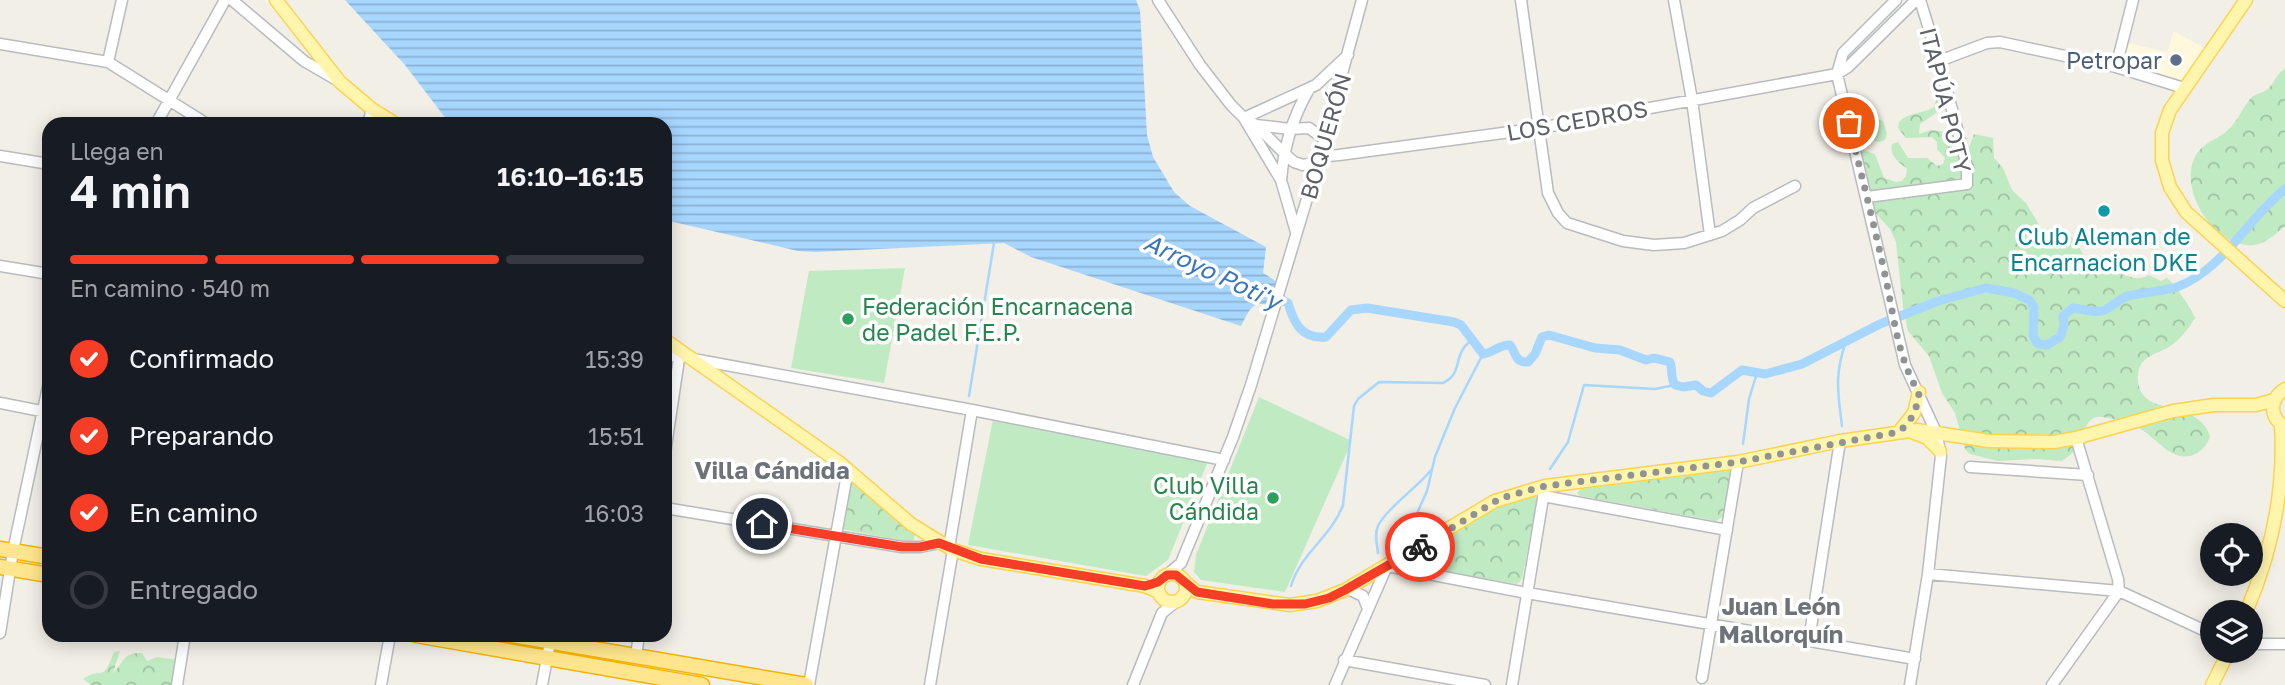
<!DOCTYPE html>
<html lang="es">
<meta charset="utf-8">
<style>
:root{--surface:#171b24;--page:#242831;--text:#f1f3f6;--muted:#9ea1a6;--line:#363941;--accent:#f63d26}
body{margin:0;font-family:"Golos Text",sans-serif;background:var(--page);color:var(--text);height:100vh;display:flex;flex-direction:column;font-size:26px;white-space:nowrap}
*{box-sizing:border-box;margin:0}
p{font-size:23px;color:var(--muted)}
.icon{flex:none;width:38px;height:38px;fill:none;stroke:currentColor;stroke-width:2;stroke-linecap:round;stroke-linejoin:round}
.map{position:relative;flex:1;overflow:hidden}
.side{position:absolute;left:42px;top:117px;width:630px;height:525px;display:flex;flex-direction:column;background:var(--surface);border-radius:21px;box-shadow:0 4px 18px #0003}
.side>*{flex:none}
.tools{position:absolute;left:2200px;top:523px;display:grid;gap:14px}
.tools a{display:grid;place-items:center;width:63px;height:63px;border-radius:50%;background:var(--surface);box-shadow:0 4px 18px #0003;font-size:35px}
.pin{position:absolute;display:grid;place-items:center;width:60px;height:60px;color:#fff;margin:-30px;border:4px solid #fff;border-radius:50%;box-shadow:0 2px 7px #0007}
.courier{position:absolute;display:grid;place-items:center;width:70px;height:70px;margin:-35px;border:5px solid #f63d26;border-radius:50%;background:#fff;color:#222;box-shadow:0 2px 9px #0007}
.headline em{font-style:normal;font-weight:600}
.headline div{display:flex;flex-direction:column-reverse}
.headline{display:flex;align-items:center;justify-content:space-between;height:119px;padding:0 28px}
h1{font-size:46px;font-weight:600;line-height:52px}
.bar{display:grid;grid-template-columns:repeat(4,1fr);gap:10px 7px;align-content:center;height:84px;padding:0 28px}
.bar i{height:9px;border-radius:5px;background:var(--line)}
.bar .on{background:var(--accent)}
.bar p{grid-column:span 4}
ol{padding:0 28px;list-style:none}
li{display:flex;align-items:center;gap:21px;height:77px}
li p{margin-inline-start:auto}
li .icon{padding:7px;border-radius:50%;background:var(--accent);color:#fff;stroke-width:4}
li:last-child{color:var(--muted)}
li i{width:38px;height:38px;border:4px solid var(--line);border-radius:50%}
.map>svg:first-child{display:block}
</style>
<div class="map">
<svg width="2285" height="685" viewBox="0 0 2285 685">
<defs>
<pattern id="forest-crowns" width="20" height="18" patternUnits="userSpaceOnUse" patternTransform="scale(1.75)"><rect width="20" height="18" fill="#c0eac2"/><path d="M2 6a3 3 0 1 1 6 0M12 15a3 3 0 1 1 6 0" fill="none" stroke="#9fc1a1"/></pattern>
<pattern id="water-rules" width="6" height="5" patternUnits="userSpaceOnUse" patternTransform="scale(1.75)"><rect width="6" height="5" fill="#a7d6ff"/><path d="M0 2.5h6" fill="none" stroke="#8bb1d2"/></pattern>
</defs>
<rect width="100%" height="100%" fill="#f1efe6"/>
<!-- commercial -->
<path fill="#fff8dc" d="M2174,31L2206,49L2179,84L2118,68L2124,42L2167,52Z"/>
<!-- forest -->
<path fill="url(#forest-crowns)" d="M2285,69V226C2276,234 2266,243 2254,245C2214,250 2174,185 2198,152C2206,141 2219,139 2228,130C2237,122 2242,109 2250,99C2255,93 2262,94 2268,89C2275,82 2276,74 2285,69Z
M1938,94L1944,96L1948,105L1920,124L1919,134L1931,130L1947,132C1955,142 1956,153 1970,158L1969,148L1974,134L1993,138L1994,158L2003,168L2012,190L2026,203L2041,228L2044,229L2059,227C2077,237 2084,255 2091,273C2100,276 2106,272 2115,273C2129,274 2134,283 2149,275L2161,281L2167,278C2174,283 2193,311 2195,318C2189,328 2179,341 2169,347C2156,355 2136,356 2138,380C2140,419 2197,397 2210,436C2208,444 2204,448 2197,453C2175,466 2157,439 2141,429C2133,424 2102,414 2094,418C2083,423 2083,442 2075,450C2072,454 2066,458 2062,461L2036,459L1998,461L1970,454L1965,449L1955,413L1942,393L1929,356L1908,331L1903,307L1896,242L1890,229L1871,208L1853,136L1859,118L1865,115L1883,121L1887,133L1885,140L1879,142L1865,139L1860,144L1861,150L1875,154L1884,178L1896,182L1902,181L1906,176L1907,169C1899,162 1889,156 1892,144L1898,142L1908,158H1927L1937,166L1943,164L1945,158L1937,149V142L1932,137L1906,138L1898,128L1899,122C1908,112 1923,114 1934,107Z
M1729,470L1732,471L1725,515L1716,521L1580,496L1577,493L1581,489Z
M853,482L897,522L915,534L913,543L842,529L850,485Z
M1534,495L1537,501L1522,579L1517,584L1406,565L1407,561L1493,508L1502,503Z
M120,651L113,673C125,661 122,653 142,653L147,661L157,657L178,660L172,685H91L83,679C105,665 101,685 114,652Z"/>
<!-- pitch -->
<path fill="#c0eac2" d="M905,268L884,383L791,368L809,271Z
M1259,397L1352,441L1285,592L1201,580L1194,572L1196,555Z
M994,415L1209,459L1168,560L1146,576L968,545Z"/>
<!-- water -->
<path fill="url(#water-rules)" d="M345,0H1136L1140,10L1147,135L1153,157L1174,192L1190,206L1266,247L1263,273C1277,280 1283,288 1288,303L1280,307C1254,301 1253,302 1241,326L1031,257L1004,243L816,252L798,251L665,220V124H450L405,65Z"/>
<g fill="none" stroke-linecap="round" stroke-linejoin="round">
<!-- stream -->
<path stroke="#a7d6ff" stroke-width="2.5" d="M969,396L994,243
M1842,426C1838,394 1834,374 1846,342
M1743,444L1749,399L1757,373
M1550,469L1568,442L1584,385L1655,389L1675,385
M1411,527L1427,491L1435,457L1455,408L1483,354
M1378,553C1377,544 1374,535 1378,526C1386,509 1418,487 1431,470
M1291,586C1300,554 1332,536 1343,505L1354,406L1358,399L1379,382L1443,383C1460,375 1455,362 1463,349C1465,345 1469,343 1471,340"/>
<!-- canal -->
<path stroke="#a7d6ff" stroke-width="9" d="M1279,298L1288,303C1294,323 1301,339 1326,337L1351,310L1367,308L1454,322L1461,325L1483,354C1493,353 1500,344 1510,345C1517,354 1514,362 1528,362L1535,354L1542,337L1549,335L1595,348L1620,350L1646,360L1654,358L1670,362C1673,370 1670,378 1675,385L1683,387L1696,385L1703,391L1711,393L1742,370L1765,374L1802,364L1880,324L1938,301L1986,288L2014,293L2029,300L2034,307L2033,336L2038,344L2047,345L2060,337L2064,326L2063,316L2073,308C2083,309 2096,314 2105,310C2113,306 2119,299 2128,296C2144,292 2161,292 2177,287C2223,270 2248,218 2285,189"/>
<defs>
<path id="minor" d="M232,0L304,61L335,79
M1158,0L1200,65L1231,105L1244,118L1256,125L1284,153L1294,162L1303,165L1318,162L1328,156L1339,155L1540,128L1837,74L1848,67L1916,0
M1521,0L1548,193L1558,213L1567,223L1623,241L1654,245L1684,243L1722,231L1740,220L1753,208L1795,186
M1674,0L1692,100L1710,235
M1896,0L1843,53L1837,74L1905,365L1936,432L1941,456L1928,574L1910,685
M0,44L108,62L207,124
M1939,61L1987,43L2000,42L2116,67L2184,88
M108,62L122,0
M2116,67L2133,0
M1244,118L1316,85L1348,55
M1245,120L1281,180L1296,232
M156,124L225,0
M368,124L372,109
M1256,125L1290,129L1309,128L1324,139
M0,156L49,164
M1281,180C1284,146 1292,119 1309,89
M1867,197L1967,184V166L1939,61L1920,0
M0,266L49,274
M665,355L680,357
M693,359L972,410L949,548
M0,403L46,412
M972,410L1224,460
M665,453L680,352
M1970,467L2088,475
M1543,496L1727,530
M665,508L902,547H920L939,543
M1928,574L2119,591L2212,634
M1167,575L1181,563L1233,437L1251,385L1318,162L1362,0
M1348,589L1363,596L1368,609
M0,633L13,551L49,382
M1809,640L1840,441
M2250,644H2285
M636,656L639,635
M1344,660L1485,685
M1702,678L1738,462
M177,685L185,635
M381,685L390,635
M542,685L550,642
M809,685L848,469
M930,685L953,550
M1133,685L1162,613L1177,601
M1335,685L1387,566L1527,593L1915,659
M1512,685L1545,486
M2052,685L2119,591L2118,579L2076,438"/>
<path id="major" d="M276,0L340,82L372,109L396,124
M2246,0L2170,110L2162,133V160L2170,187L2186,212L2285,301
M665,340L840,463L911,524L953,550L981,559L1145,586L1159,592
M2285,389C2269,399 2269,417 2285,427
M1899,432L1914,413L1919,392
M1914,433L1927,438L1940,451
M1158 588a14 14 0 1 1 28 0a14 14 0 1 1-28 0Z
M1185,582L1197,592L1290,605L1317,601L1345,590L1495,501L1545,486L1738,462L1840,441L1917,430L1989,441L2054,442L2076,438L2173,411L2214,405H2256L2274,400
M2246,612C2272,552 2285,490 2281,425
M2212,685L2229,651"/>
<path id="highway" d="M0,549L49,557
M0,567L49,575
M416,635L702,685
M512,635L806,685"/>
</defs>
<!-- minor casing -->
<use href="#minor" stroke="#b8bbc0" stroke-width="13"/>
<!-- major casing -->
<use href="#major" stroke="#fcd353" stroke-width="15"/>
<!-- highway casing -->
<use href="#highway" stroke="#f6b200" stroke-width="17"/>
<!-- minor -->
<use href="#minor" stroke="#fff" stroke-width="10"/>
<!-- major -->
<use href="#major" stroke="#fff5ac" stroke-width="12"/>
<!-- highway -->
<use href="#highway" stroke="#ffe68e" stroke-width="14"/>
</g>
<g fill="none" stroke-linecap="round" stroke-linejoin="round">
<!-- done -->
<path stroke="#919393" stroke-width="7" stroke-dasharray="0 12.6" d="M1420,547L1501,498L1545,486L1738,462L1898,432C1912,422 1917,409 1919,393C1897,357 1894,315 1885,275C1874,224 1861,174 1849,123"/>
<!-- route -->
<path stroke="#f63d26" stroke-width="9" d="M762,524L902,547H920L939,543L981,559L1145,586L1158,582L1167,575H1176L1197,592L1273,604H1305L1329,598L1345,590L1420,547"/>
</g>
<!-- markers -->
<circle fill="#5c6f8a" stroke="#fff" stroke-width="2.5" cx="2176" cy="60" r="7"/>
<circle fill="#0f9aa8" stroke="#fff" stroke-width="2.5" cx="2104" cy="211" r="7"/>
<g fill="#2e9e5b" stroke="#fff" stroke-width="2.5">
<circle cx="848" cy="319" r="7"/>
<circle cx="1273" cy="498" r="7"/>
</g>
<g text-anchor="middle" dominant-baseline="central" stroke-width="7" stroke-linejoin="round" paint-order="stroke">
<!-- service labels -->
<g font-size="23" fill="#4e5e75" stroke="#fff" text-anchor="end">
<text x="2162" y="60">Petropar</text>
</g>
<!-- street labels -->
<g font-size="23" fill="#5d6167" stroke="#fff">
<text transform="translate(1946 100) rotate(76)">ITAPÚA POTY</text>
<text transform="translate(1577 120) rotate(-10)">LOS CEDROS</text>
<text transform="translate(1325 136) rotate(-74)">BOQUERÓN</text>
</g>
<!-- culture labels -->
<g font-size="23" fill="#0d838f" stroke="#fff">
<text x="2104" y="236">Club Aleman de<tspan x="2104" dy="26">Encarnacion DKE</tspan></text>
</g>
<!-- leisure labels -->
<g font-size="23" fill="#27864d" stroke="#fff" text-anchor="start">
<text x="862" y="306">Federación Encarnacena<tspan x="862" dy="26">de Padel F.E.P.</tspan></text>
<text x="1259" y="485" text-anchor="end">Club Villa<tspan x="1259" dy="26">Cándida</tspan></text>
</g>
<!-- water labels -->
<g font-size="24" font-style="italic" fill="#3a74ba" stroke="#fff">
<text transform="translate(1213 271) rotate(25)">Arroyo Poti'y</text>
</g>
<!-- neighbourhood labels -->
<g font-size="24" font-weight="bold" fill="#6e7379" stroke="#fff">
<text x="772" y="469">Villa Cándida</text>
<text x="1781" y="605">Juan León<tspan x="1781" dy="28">Mallorquín</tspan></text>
</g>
</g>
</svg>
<div class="tools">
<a><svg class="icon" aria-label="locate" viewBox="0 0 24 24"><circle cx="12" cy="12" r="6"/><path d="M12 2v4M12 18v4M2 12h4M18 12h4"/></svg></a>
<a><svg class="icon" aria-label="layers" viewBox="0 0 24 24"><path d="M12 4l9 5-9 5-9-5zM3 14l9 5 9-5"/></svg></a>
</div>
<div class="pin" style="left:1849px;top:123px;background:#ea580c"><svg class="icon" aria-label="bag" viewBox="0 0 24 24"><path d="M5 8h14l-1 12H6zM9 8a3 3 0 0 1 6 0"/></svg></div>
<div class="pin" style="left:762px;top:524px;background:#1f2937"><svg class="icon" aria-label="home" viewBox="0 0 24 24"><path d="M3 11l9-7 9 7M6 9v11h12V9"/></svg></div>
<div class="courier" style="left:1420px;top:547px"><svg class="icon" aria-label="bike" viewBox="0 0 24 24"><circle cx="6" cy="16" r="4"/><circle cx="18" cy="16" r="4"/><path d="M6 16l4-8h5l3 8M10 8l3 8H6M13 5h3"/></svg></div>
<section class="side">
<div class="headline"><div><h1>4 min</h1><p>Llega en</p></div><em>16:10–16:15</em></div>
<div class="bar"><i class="on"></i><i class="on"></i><i class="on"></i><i></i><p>En camino · 540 m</p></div>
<ol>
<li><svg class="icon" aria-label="check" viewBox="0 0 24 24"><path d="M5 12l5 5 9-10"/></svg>Confirmado<p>15:39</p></li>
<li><svg class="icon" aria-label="check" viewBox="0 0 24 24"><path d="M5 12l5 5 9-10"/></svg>Preparando<p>15:51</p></li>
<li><svg class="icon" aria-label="check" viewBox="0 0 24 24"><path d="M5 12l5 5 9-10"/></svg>En camino<p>16:03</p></li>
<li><i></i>Entregado</li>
</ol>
</section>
</div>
